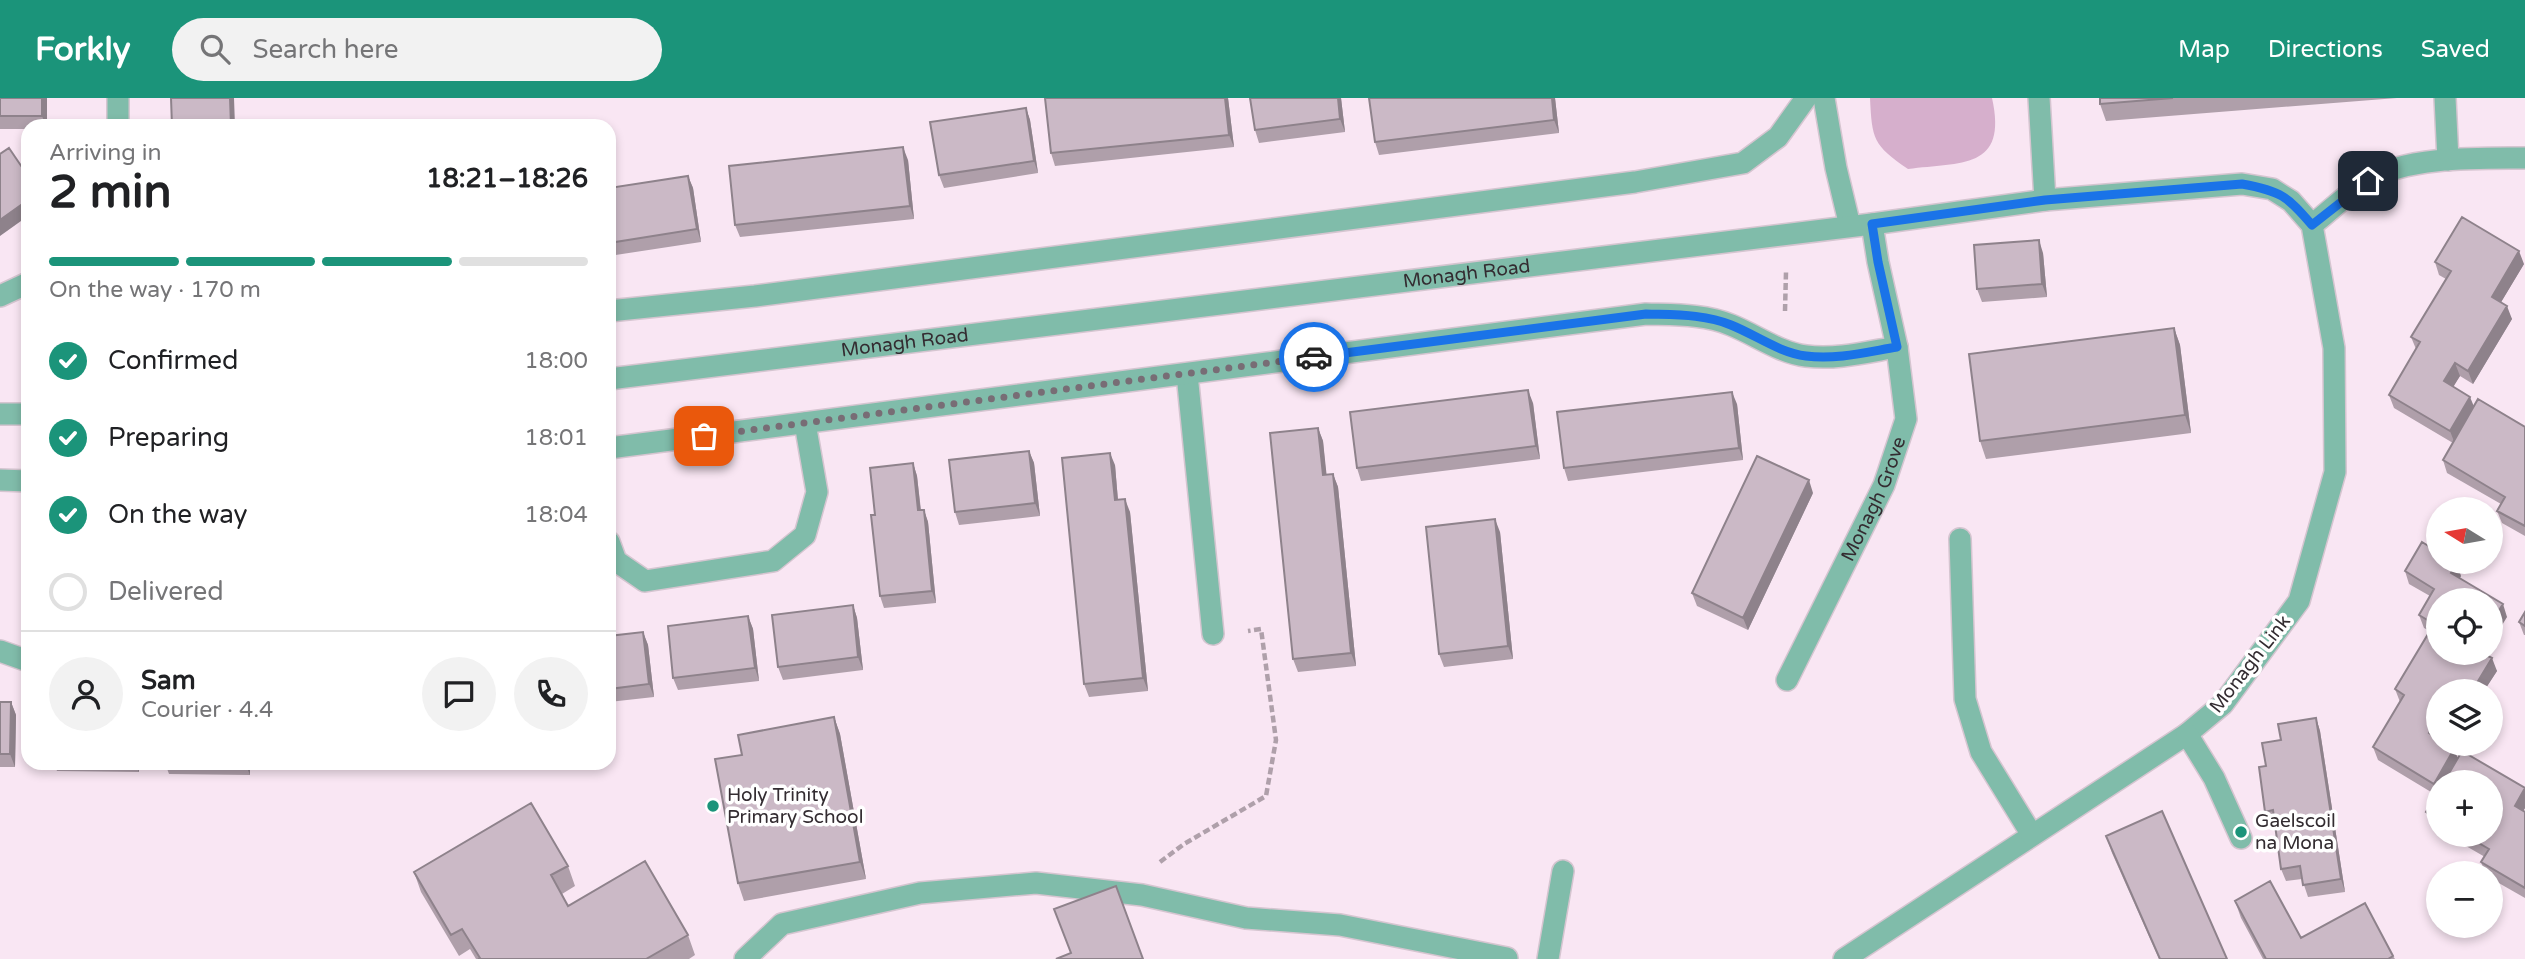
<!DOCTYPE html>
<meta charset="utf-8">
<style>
:root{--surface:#fff;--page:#f2f2f2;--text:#202124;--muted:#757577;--line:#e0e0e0;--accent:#1b947a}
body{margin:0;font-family:"Varela Round",sans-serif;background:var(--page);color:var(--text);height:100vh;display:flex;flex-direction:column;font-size:26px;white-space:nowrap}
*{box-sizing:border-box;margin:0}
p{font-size:23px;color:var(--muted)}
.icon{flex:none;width:38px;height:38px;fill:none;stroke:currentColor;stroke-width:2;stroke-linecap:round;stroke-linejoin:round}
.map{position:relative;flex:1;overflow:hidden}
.sheet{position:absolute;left:21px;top:21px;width:595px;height:651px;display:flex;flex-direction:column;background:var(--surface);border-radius:21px;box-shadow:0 4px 10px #0003}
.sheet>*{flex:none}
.needle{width:46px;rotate:281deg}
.tools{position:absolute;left:2426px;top:399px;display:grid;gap:14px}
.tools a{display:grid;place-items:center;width:77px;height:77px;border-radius:50%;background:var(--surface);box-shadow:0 4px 10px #0003;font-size:35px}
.pin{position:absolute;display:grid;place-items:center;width:60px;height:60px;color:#fff;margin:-30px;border-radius:14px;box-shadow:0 4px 10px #0006}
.courier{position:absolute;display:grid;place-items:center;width:70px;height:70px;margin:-35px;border:5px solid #1a73e8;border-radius:50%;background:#fff;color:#222;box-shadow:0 2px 9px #0007}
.headline em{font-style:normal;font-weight:800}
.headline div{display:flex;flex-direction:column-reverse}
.headline{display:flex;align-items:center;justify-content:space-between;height:119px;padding:0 28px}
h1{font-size:46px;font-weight:800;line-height:52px}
.bar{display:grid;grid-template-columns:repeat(4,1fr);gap:10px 7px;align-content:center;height:84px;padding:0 28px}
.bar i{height:9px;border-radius:5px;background:var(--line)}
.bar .current{background:var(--accent)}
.bar p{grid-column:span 4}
.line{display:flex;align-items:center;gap:18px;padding:0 28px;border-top:2px solid var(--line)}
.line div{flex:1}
.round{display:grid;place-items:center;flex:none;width:74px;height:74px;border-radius:37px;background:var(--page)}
ol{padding:0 28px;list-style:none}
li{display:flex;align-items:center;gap:21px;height:77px}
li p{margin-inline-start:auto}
li .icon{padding:7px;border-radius:50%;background:var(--accent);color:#fff;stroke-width:4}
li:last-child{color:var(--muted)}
li i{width:38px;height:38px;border:4px solid var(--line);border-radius:50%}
header{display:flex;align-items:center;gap:42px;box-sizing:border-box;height:98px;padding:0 35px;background:var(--accent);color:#fff}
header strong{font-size:33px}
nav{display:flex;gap:38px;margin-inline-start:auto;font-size:24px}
.search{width:490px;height:63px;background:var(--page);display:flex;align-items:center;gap:18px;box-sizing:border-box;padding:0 24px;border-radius:38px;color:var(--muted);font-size:26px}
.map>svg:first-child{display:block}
</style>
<header>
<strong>Forkly</strong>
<div class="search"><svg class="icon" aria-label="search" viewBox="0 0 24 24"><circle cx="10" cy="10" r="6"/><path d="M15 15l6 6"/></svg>Search here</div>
<nav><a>Map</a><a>Directions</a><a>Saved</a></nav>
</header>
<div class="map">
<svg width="2525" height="861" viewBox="0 0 2525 861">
<rect width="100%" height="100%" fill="#f9e6f3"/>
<!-- green -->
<path fill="#d6afcc" d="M1870,0H1992C2008,72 1961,64 1908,71C1873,47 1872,41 1870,0Z"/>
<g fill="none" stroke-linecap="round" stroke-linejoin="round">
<defs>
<g id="minor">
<path d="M118,0V28"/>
<path d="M1824,0L1836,70L1850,128"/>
<path d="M2039,0L2045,102"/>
<path d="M2445,0L2448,62"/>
<path d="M2312,127C2330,113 2347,96 2367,83C2405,58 2479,60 2525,60"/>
<path d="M0,198L28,185"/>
<path d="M609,213L755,198L1635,84L1743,65L1778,39L1806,0"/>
<path d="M1187,276L1213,536"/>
<path id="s1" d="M609,281L1872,126L2045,102L2242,86L2272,91L2291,103L2312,127L2334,250L2335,374L2299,503L2223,606L2187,636L1844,861"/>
<path d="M0,316H28"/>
<path d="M609,350L1646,216C1674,217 1705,216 1731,227C1756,237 1780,255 1806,258C1836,262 1867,254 1897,249"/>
<path d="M0,382L28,383"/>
<path d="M1960,441L1965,601L1981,654L2032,737"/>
<path d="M609,444L616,463L645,483L773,463L805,437L817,394L805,325"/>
<path d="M0,553L28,563"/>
<path id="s2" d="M1787,582L1884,387L1906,321L1897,249L1878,164L1872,126"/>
<path d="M2187,636L2214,680L2241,740"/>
<path d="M745,861L782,826L920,795L1036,785L1142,797L1246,820L1340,827L1507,860"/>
<path d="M1548,861L1563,773"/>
</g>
</defs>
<!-- minor casing -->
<use href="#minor" stroke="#d5c5d0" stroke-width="24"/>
<!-- path -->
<path stroke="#afa0aa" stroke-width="4.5" stroke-dasharray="7 3.5" stroke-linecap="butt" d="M1785,213L1786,174
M1160,764L1184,746L1266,698L1276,642L1261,531L1248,533"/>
<!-- minor -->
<use href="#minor" stroke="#80bcaa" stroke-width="21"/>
</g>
<!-- wall -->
<path fill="#af9faa" d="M0,0H47V28H28V31H0Z
M1228,0L1234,49L1055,68L1051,55Z
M1250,0H1341L1345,34L1259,45L1255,32Z
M1555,0L1559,35L1379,57L1375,44Z
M2100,0H2397L2106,23L2100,6Z
M1026,10L1030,22L1038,75L944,90L939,77Z
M908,62L914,121L740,139L735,127Z
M688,78L693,90L701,144L609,158V90Z
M2043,155L2047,199L1982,204L1977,191Z
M2435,164L2524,166L2501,204L2512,221L2473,286L2460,278L2453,288L2474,308L2525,329V438L2502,425L2497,413L2501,406L2447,375L2443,362L2453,345L2394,310L2389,297L2416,251L2411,239L2446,181L2439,177Z
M2174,230L2180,247L2191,335L1986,361L1980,343Z
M1533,305L1540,361L1361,383L1357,370Z
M1737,306L1743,362L1568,383L1564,370Z
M1318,330L1323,343L1326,377L1333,376L1338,389L1356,568L1298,574L1293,561Z
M1029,353L1034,365L1040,418L959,427L955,414Z
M913,365L917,378L921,412H924L928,424L936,505L884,510L880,498L875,417Z
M1115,367L1118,402L1130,414L1148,593L1089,599L1084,586Z
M1813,395L1748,532L1697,508L1692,495Z
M1500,434L1513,561L1444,569L1439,556Z
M2405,473L2461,478L2460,480L2507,519L2438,555H2486L2485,556L2497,573L2484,593H2438V646L2458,660L2525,690V710L2523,713L2525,714V800L2490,780V775H2485L2481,764L2485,759L2447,737H2490L2438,684V731L2431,727L2426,714L2436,697L2378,662L2373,649L2400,604L2395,591L2430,533L2424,530L2419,517L2430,498L2409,486Z
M853,507L857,520L863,572L783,582L778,569Z
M2525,514V537H2524L2519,524Z
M748,518L753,531L759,583L678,592L673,580Z
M643,534L648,547L654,599L609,604V538Z
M0,604H11L16,617L15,669H0Z
M834,619L840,636L866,781L744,803L738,785L742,657Z
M2316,620L2320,633L2345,794L2308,799L2302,781L2286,783L2281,771L2275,726L2270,727L2265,714L2266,668L2281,642Z
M54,665H139V674L57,673Z
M165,665H250V677L169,676Z
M2106,738L2227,861H2159L2112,755Z
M568,768L575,788L562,796L568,808L688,837L695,857L689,861H476L470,851L459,858L421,794L414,774Z
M2235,803L2301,840L2393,858L2395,861H2263L2241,820Z"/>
<!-- shaded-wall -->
<path fill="#8e828b" d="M42,0H47V28H46L42,18Z
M230,0H234L235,28H231Z
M1225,0H1228L1234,49L1229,37Z
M1338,0H1341L1345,34L1340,21Z
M1552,0H1555L1559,35L1554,22Z
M1026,10L1030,22L1038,75L1034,63Z
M903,49L908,62L914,121L910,108Z
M688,78L693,90L701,144L697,131Z
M28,102V118L0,138V122Z
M2039,142L2043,155L2047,199L2042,186Z
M2519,153L2524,166L2497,211L2492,199Z
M2507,208L2512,221L2473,286L2468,273Z
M2174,230L2180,247L2191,335L2185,317Z
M2455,265L2460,278L2449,296L2444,283Z
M1528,292L1533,305L1540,361L1536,348Z
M1732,294L1737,306L1743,362L1739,350Z
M2470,299L2475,311L2455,346L2450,333Z
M1318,330L1323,343L1328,390L1323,377Z
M1029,353L1034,365L1040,418L1035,405Z
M1110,355L1115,367L1119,415L1115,402Z
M913,365L917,378L922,425L918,412Z
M1333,376L1338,389L1356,568L1351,555Z
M1809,382L1813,395L1748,532L1743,520Z
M1125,401L1130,414L1148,593L1143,580Z
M924,412L928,424L936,505L932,493Z
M1495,421L1500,434L1513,561L1508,548Z
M2457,465L2461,478L2455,487L2451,475Z
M2503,506L2507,519L2490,547V526Z
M853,507L857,520L863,572L858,559Z
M748,518L753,531L759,583L755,570Z
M643,534L648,547L654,599L649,586Z
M2492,560L2497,573L2484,593H2472Z
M11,604L16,617L15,669L10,656Z
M834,619L840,636L866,781L860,764Z
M2438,619V640L2433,648L2429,635Z
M2316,620L2320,633L2345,794L2341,781Z
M2454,651L2459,663L2447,684H2438V697L2434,686Z
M135,665H139V674Z
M245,665H250V677Z
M2525,690V710L2519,721L2515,708Z"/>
<!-- building -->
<path fill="#cbb9c6" stroke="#8e828b" stroke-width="2" d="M0,0H42V18H0Z
M171,0H230L231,28H172Z
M1045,0H1225L1229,37L1051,55Z
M1250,0H1338L1340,21L1255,32Z
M1369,0H1552L1554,22L1375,44Z
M2100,0H2173L2100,6Z
M1026,10L1034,63L939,77L930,24Z
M903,49L910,108L735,127L729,68Z
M9,50L28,78V102L0,122V56Z
M688,78L697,131L609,145V90Z
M2462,119L2519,153L2492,199L2507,208L2468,273L2455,265L2444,283L2470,299L2450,333L2389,297L2420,244L2411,239L2451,173L2435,164Z
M2039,142L2042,186L1977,191L1974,147Z
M2174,230L2185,317L1980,343L1969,256Z
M1528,292L1536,348L1357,370L1350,314Z
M1732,294L1739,350L1564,370L1557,314Z
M2478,301L2525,329V428L2497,413L2505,399L2443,362Z
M1318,330L1323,377L1333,376L1351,555L1293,561L1270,335Z
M1029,353L1035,405L955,414L949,362Z
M1110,355L1115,402L1125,401L1143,580L1084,586L1062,360Z
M1757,358L1809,382L1743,520L1692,495Z
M913,365L918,412H924L932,493L880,498L871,417H875L870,370Z
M1495,421L1508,548L1439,556L1426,429Z
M2422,444L2438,454V464H2454L2457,465L2451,475L2503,506L2490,526V502H2438V555H2482L2492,560L2472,593H2438V619L2429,635L2438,641V646H2446L2454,651L2434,686L2373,649L2404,597L2395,591L2434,526L2419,517L2434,491L2405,473Z
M853,507L858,559L778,569L772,517Z
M2525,514V528L2519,524Z
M748,518L755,570L673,580L668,528Z
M643,534L649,586L609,591V538Z
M0,604H11L10,656H0Z
M834,619L860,764L738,785L715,661L742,657L738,637Z
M2316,620L2341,781L2303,787L2300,768L2281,771L2273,712L2265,714L2259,669L2266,668L2262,645L2281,642L2278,626Z
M2462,653L2525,690L2515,708L2525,714V790L2481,764L2489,751L2465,737H2490V684H2444Z
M2438,695V721L2426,714Z
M531,705L568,768L551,777L568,808L645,763L688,837L646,861H478L480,860L462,831L451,837L414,774Z
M2162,713L2227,861H2160L2106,738Z
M2270,783L2301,840L2365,805L2393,858L2388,861H2266L2235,803Z
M1116,788L1143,861H1056L1071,855L1054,811Z"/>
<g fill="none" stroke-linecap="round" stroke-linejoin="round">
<!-- done -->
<path stroke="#786d75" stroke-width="7" stroke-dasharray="0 12.6" d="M704,338L1314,259"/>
<!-- route -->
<path stroke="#1a73e8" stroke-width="9" d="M1314,259L1646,216C1674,217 1705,216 1731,227C1756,237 1780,255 1806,258C1836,262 1867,254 1897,249L1878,164L1872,126L2045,102L2242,86C2281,93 2287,98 2312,127L2368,83"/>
</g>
<!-- markers -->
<g fill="#1b947a" stroke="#fff" stroke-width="2.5">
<circle cx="713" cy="708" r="7"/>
<circle cx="2241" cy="734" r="7"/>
</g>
<g text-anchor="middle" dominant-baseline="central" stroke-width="7" stroke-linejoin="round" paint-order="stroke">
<!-- street labels -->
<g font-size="19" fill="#332c31" stroke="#fff">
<text stroke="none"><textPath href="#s1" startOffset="864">Monagh Road</textPath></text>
<text stroke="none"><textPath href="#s1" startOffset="298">Monagh Road</textPath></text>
<text stroke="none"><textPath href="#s2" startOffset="201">Monagh Grove</textPath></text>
<text transform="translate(2250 566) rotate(-52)">Monagh Link</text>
</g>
<!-- poi labels -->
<g font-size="19" fill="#332c31" stroke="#fff" text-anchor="start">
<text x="727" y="697">Holy Trinity<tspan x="727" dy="22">Primary School</tspan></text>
<text x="2255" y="723">Gaelscoil<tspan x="2255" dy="22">na Mona</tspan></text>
</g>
</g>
</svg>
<div class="tools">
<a><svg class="needle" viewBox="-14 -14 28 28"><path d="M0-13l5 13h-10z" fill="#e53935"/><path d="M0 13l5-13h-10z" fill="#757577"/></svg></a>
<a><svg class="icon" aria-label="locate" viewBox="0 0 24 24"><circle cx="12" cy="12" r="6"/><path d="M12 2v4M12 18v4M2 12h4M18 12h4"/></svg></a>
<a><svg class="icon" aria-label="layers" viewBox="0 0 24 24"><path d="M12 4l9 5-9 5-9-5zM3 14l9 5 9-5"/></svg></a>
<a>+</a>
<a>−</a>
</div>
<div class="pin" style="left:704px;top:338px;background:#ea580c"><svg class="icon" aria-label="bag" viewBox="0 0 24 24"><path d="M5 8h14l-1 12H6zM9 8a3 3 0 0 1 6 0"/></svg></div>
<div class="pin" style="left:2368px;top:83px;background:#1f2937"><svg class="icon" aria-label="home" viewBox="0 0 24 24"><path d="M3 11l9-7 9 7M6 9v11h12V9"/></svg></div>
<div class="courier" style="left:1314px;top:259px"><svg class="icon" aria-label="car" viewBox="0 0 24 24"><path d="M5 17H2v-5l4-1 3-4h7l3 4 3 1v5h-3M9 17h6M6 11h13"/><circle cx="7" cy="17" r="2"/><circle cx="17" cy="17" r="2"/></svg></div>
<section class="sheet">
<div class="headline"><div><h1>2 min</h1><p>Arriving in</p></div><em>18:21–18:26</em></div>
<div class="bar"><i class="current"></i><i class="current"></i><i class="current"></i><i></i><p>On the way · 170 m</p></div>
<ol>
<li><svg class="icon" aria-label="check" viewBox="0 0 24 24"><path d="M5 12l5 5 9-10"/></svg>Confirmed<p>18:00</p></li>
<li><svg class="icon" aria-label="check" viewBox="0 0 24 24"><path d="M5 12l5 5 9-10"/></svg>Preparing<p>18:01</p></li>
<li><svg class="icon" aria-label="check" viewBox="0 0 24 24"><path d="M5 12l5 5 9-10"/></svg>On the way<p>18:04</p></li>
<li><i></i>Delivered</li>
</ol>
<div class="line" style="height:126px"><a class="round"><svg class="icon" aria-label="person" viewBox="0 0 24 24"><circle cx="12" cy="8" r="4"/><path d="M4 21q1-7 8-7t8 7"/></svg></a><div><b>Sam</b><p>Courier · 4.4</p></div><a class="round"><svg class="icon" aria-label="chat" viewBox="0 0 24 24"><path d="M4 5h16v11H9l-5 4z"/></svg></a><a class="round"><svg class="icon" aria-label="phone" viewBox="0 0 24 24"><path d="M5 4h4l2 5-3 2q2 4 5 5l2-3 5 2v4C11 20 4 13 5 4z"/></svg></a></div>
</section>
</div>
